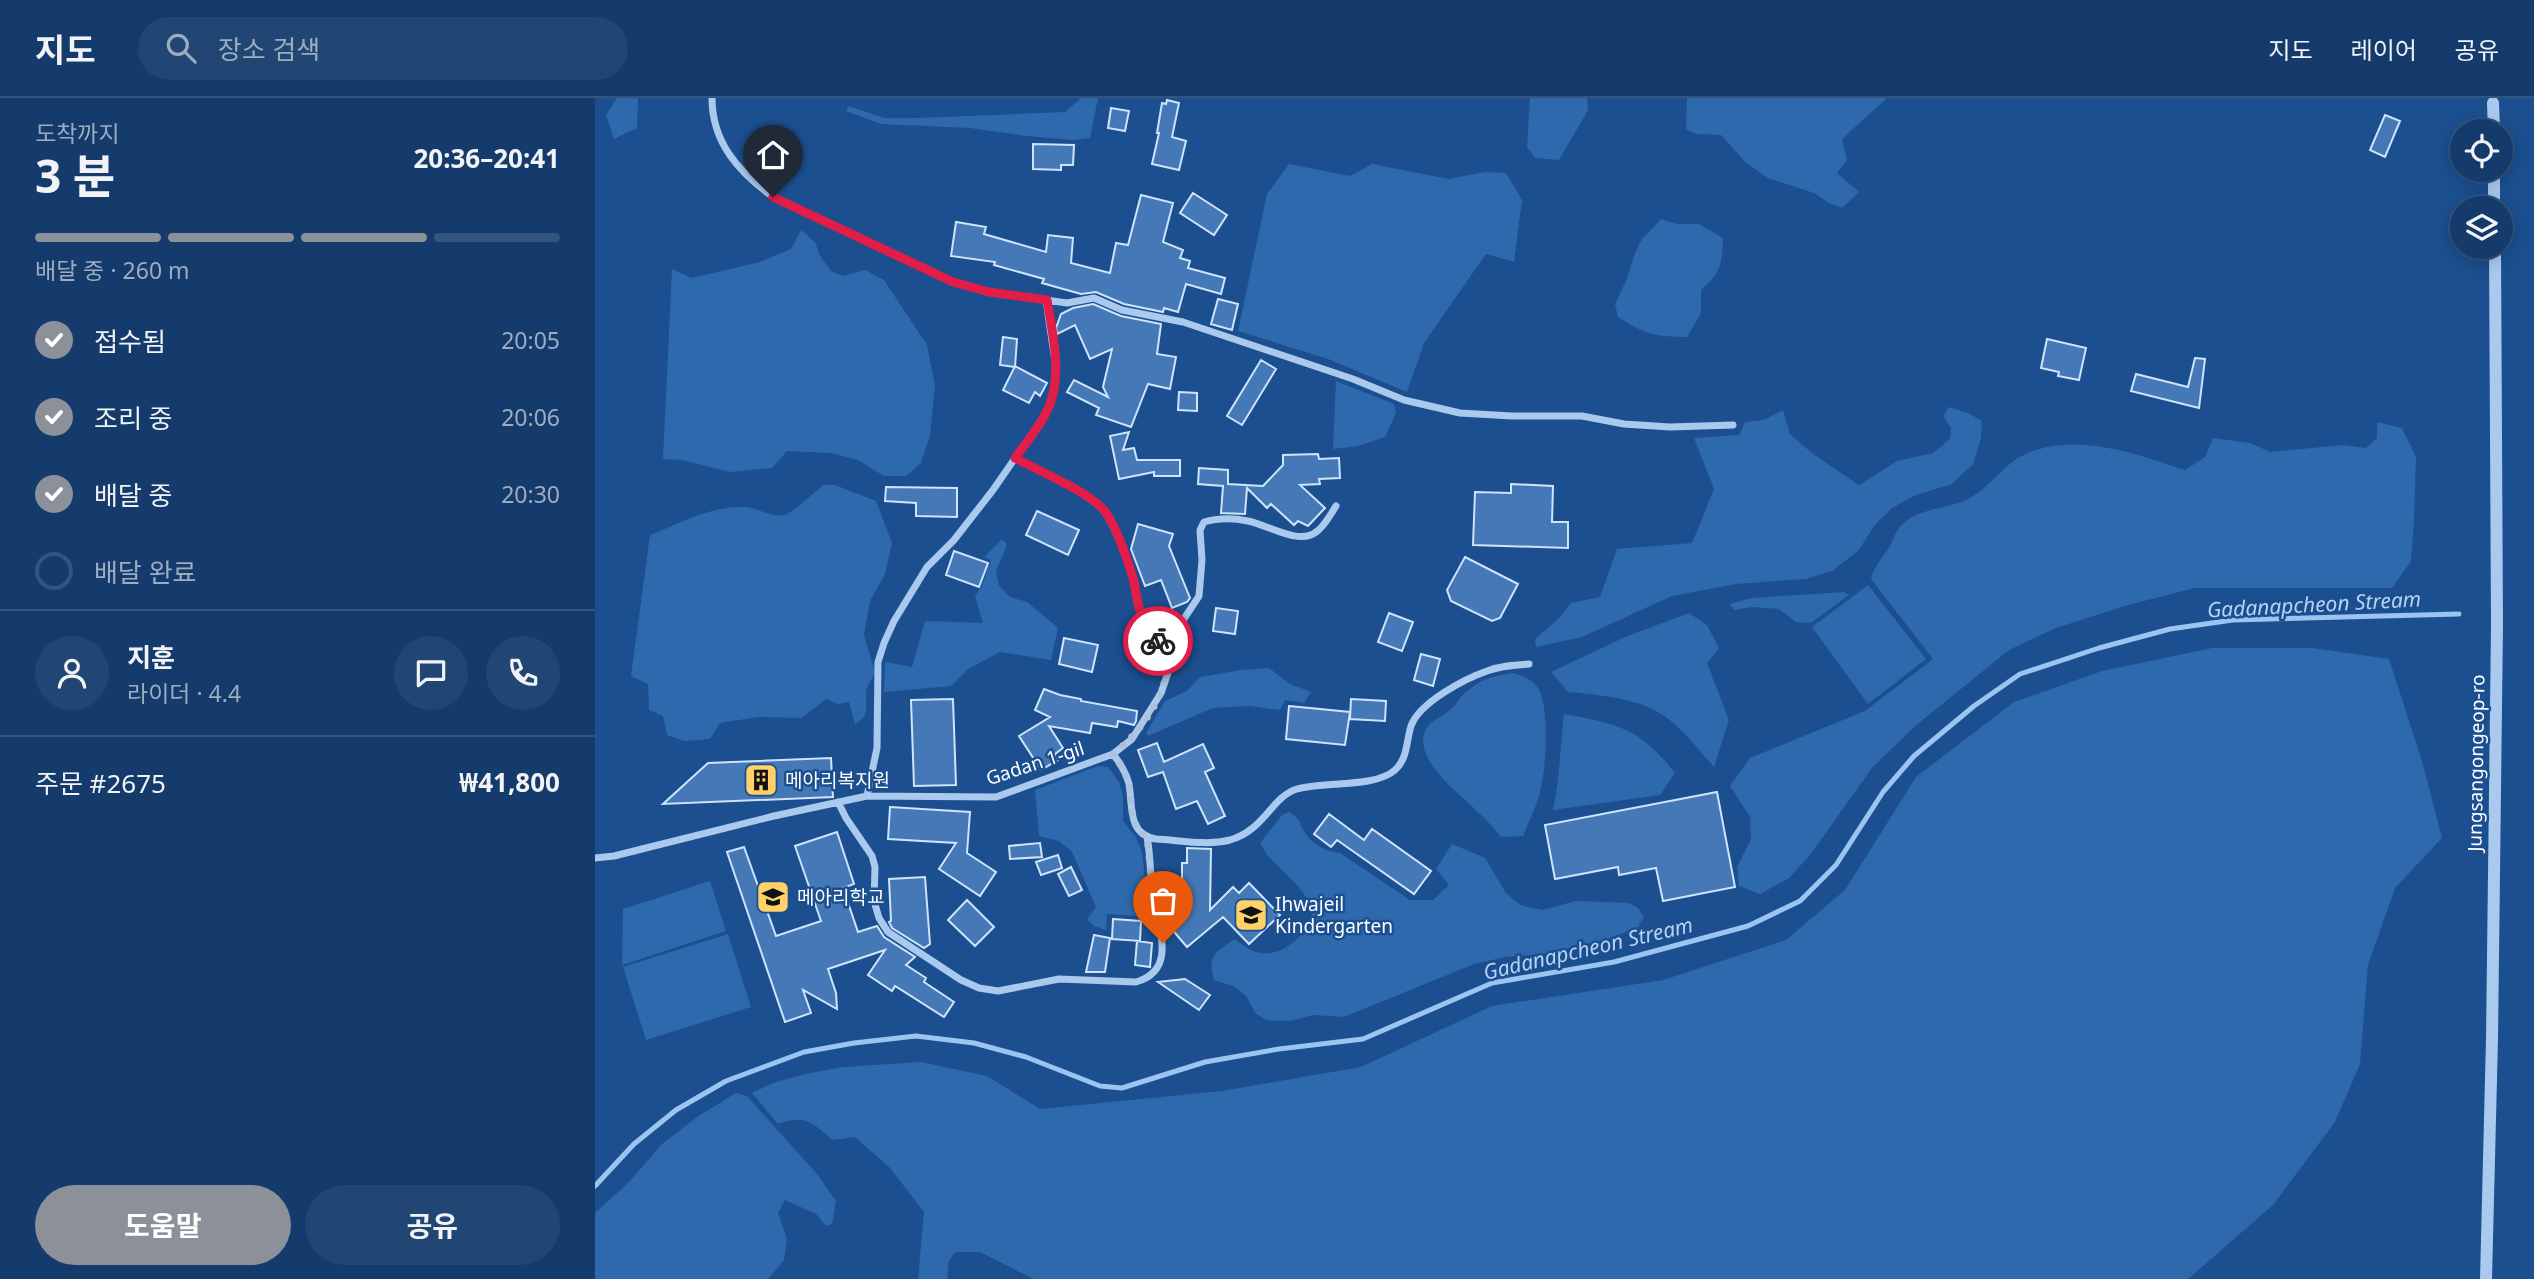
<!DOCTYPE html>
<html lang="ko">
<meta charset="utf-8">
<style>
:root{--surface:#143b6b;--page:#214673;--text:#f1f3f6;--muted:#9dadc1;--line:#33557e;--accent:#8c9099}
body{margin:0;font-family:"Noto Sans","Noto Sans KR",sans-serif;background:var(--page);color:var(--text);height:100vh;display:flex;flex-direction:column;font-size:26px;white-space:nowrap}
*{box-sizing:border-box;margin:0}
p{font-size:23px;color:var(--muted)}
.icon{flex:none;width:38px;height:38px;fill:none;stroke:currentColor;stroke-width:2;stroke-linecap:round;stroke-linejoin:round}
.map{position:relative;flex:1;overflow:hidden}
.sheet{display:flex;flex-direction:column;background:var(--surface);width:595px}
.sheet>*{flex:none}
.fabs{position:absolute;left:1855px;top:21px;display:grid;gap:14px}
.fabs a{display:grid;place-items:center;width:63px;height:63px;border-radius:50%;background:var(--surface);box-shadow:0 4px 18px #0003,0 0 0 2px var(--line);font-size:35px}
.pin{position:absolute;display:grid;place-items:center;width:60px;height:60px;color:#fff;margin:-72px -30px;border-radius:50% 50% 50% 0;rotate:-45deg;box-shadow:0 0 7px #0007}
.pin .icon{rotate:45deg}
.courier{position:absolute;display:grid;place-items:center;width:70px;height:70px;margin:-35px;border:5px solid #e11d48;border-radius:50%;background:#fff;color:#222;box-shadow:0 2px 9px #0007}
.summary em{font-style:normal;font-weight:700}
.summary div{display:flex;flex-direction:column-reverse}
.summary{display:flex;align-items:center;justify-content:space-between;height:119px;padding:0 35px}
h1{font-size:46px;font-weight:700;line-height:52px}
.bar{display:grid;grid-template-columns:repeat(4,1fr);gap:10px 7px;align-content:center;height:84px;padding:0 35px}
.bar i{height:9px;border-radius:5px;background:var(--line)}
.bar .selected{background:var(--accent)}
.bar p{grid-column:span 4}
.line{display:flex;align-items:center;gap:18px;padding:0 35px;border-top:2px solid var(--line)}
.line div{flex:1}
.round{display:grid;place-items:center;flex:none;width:74px;height:74px;border-radius:37px;background:var(--page)}
ol{padding:0 35px;list-style:none}
li{display:flex;align-items:center;gap:21px;height:77px}
li p{margin-inline-start:auto}
li .icon{padding:7px;border-radius:50%;background:var(--accent);color:#fff;stroke-width:4}
li:last-child{color:var(--muted)}
li i{width:38px;height:38px;border:4px solid var(--line);border-radius:50%}
.button{display:flex;gap:14px;margin-top:auto;padding:14px 35px}
.button a{flex:1;height:80px;border-radius:42px;background:var(--accent);color:#fff;font-size:28px;font-weight:700;line-height:80px;text-align:center}
.button a+a{background:var(--page);color:var(--text)}
header{display:flex;align-items:center;gap:42px;box-sizing:border-box;height:98px;padding:0 35px;background:var(--surface);border-bottom:2px solid var(--line)}
header strong{font-size:33px}
nav{display:flex;gap:38px;margin-inline-start:auto;font-size:24px}
.search{width:490px;height:63px;background:var(--page);display:flex;align-items:center;gap:18px;box-sizing:border-box;padding:0 24px;border-radius:38px;color:var(--muted);font-size:26px}
main{display:flex;flex:1;min-height:0}
.map>svg:first-child{display:block}
</style>
<header>
<strong>지도</strong>
<div class="search"><svg class="icon" aria-label="search" viewBox="0 0 24 24"><circle cx="10" cy="10" r="6"/><path d="M15 15l6 6"/></svg>장소 검색</div>
<nav><a>지도</a><a>레이어</a><a>공유</a></nav>
</header>
<main>
<section class="sheet">
<div class="summary"><div><h1>3 분</h1><p>도착까지</p></div><em>20:36–20:41</em></div>
<div class="bar"><i class="selected"></i><i class="selected"></i><i class="selected"></i><i></i><p>배달 중 · 260 m</p></div>
<ol>
<li><svg class="icon" aria-label="check" viewBox="0 0 24 24"><path d="M5 12l5 5 9-10"/></svg>접수됨<p>20:05</p></li>
<li><svg class="icon" aria-label="check" viewBox="0 0 24 24"><path d="M5 12l5 5 9-10"/></svg>조리 중<p>20:06</p></li>
<li><svg class="icon" aria-label="check" viewBox="0 0 24 24"><path d="M5 12l5 5 9-10"/></svg>배달 중<p>20:30</p></li>
<li><i></i>배달 완료</li>
</ol>
<div class="line" style="height:126px"><a class="round"><svg class="icon" aria-label="person" viewBox="0 0 24 24"><circle cx="12" cy="8" r="4"/><path d="M4 21q1-7 8-7t8 7"/></svg></a><div><b>지훈</b><p>라이더 · 4.4</p></div><a class="round"><svg class="icon" aria-label="chat" viewBox="0 0 24 24"><path d="M4 5h16v11H9l-5 4z"/></svg></a><a class="round"><svg class="icon" aria-label="phone" viewBox="0 0 24 24"><path d="M5 4h4l2 5-3 2q2 4 5 5l2-3 5 2v4C11 20 4 13 5 4z"/></svg></a></div>
<div class="line" style="height:91px"><div>주문 #2675</div><b>₩41,800</b></div>
<div class="button"><a>도움말</a><a>공유</a></div>
</section>
<div class="map">
<svg width="1939" height="1181" viewBox="0 0 1939 1181">
<rect width="100%" height="100%" fill="#1b4f8f"/>
<!-- green -->
<path fill="#2e69ad" d="M22,0H43L42,30L19,41L11,17Z
M486,0H503L495,40L479,42L431,38L375,30L286,26L251,13L254,8L289,20H324L470,14Z
M935,0H992L993,12L964,62L940,60L932,49Z
M1092,0H1292L1247,41L1252,62L1242,75L1264,94L1247,110L1234,105L1219,95L1173,80L1150,64L1126,37L1102,36L1091,31Z
M694,66L755,78L777,66L854,81L890,74L911,75L927,102L919,164L891,156L829,245L812,294L733,261L643,233L672,96Z
M1066,121L1082,126H1104L1128,140C1127,166 1126,175 1106,192V215L1092,239C1061,239 1049,236 1023,219L1020,206L1031,183L1040,155L1047,141Z
M206,132L220,144L225,158L236,173L248,178L270,172L289,182L332,247L340,288L335,337L326,365L311,378H289L263,362L236,355L192,353L177,370L135,374L87,362L68,361L77,171L97,180L165,164L196,151Z
M741,283L799,306L801,315L790,339L764,348L738,351Z
M1354,309L1373,315L1387,323L1386,340L1378,366L1357,386L1321,397L1297,410L1280,427L1263,453L1237,473L1211,481L1141,486L1077,498L987,539L941,549L940,541L963,521L976,505L1005,499L1022,451L1097,445L1119,391L1099,340L1144,337L1150,324L1169,322L1188,312L1195,336L1218,356L1264,387L1302,363L1338,355L1355,341L1356,330L1348,318Z
M1782,324L1807,330L1821,359L1819,422L1816,463L1797,490H1600L1533,507L1461,530L1414,552L1319,629L1277,670L1215,757L1194,780L1165,796L1144,788L1142,769L1156,741L1155,719L1135,688L1155,660L1270,613L1338,561L1276,481C1279,468 1288,459 1295,448C1298,442 1300,435 1305,429C1322,409 1351,412 1373,401C1393,391 1405,371 1423,360C1474,331 1539,355 1590,372L1610,359L1618,340L1655,345L1675,354L1747,347L1771,350L1782,340Z
M229,387H240L281,403L297,445L290,476L275,503L269,537L280,574C278,579 274,585 272,590C268,605 278,617 260,626L254,604L243,606L231,601L207,620L163,619L125,625L115,641L89,643L72,637L68,618L54,612L53,586L36,578L55,437C86,425 115,408 149,409C162,409 179,421 190,417C201,412 218,395 229,387Z
M407,441L412,447L401,473L404,488L415,499L432,504L463,530L456,562L405,554L373,571L356,588L289,594L290,564L317,569L330,523L388,525L380,498L386,490L396,462L389,459Z
M1273,487L1331,561L1273,606L1217,529Z
M1249,494L1254,497L1216,525L1201,524L1184,511L1158,509L1139,512L1135,506L1156,500Z
M1094,515L1112,527L1124,550L1112,565L1134,622L1119,669C1101,649 1083,624 1059,612C1037,600 998,596 973,594L956,574L1030,539Z
M1617,550H1718L1794,561L1827,663L1847,740L1800,790L1773,867L1765,966L1740,1024L1678,1107L1593,1181H438L385,1154H360L354,1163L352,1181H323L329,1114L295,1070L260,1039L238,1042C217,1025 211,1016 183,1026L157,995L178,985L210,976L248,969L326,964L392,978L445,1011L627,993L766,969L897,908L1068,882L1191,842L1250,792L1321,679L1419,604L1507,573Z
M674,570L695,586L716,594L709,605L690,602L685,612L654,608L618,610L553,638L551,635L570,603L592,593L605,579L646,572Z
M918,575C928,578 939,582 944,592C955,611 951,677 944,698C940,712 933,725 928,738L906,739C899,731 892,722 884,715C866,697 818,662 830,633C835,622 846,620 855,612C859,609 862,604 865,600C879,584 897,577 918,575Z
M969,616C1023,626 1045,630 1080,675L1065,697L958,712C965,680 965,648 969,616Z
M503,668L513,669L524,684L528,698V723L541,739L547,754L553,806L543,818L512,816L511,832L499,828L492,821L501,809L477,754L464,743L444,738L440,692Z
M694,714C708,723 703,725 711,736C718,747 732,754 745,755L815,802H838L854,787L841,771L857,746L890,760L911,795L925,807L947,812L981,803L1034,805L1043,810L1049,819L1043,829L1008,843L947,856L911,859L879,866L749,919L718,917L695,923L672,922L661,916L651,898L638,888L619,882C612,857 621,854 640,841C654,853 666,859 684,853C693,849 699,844 706,837C738,809 690,778 674,759C670,755 668,750 665,745L687,717Z
M115,783L131,833L27,867L28,811Z
M133,836L156,909L51,942L28,869Z
M141,995L152,998L222,1076L241,1103L237,1126L231,1128L221,1116L190,1102L183,1115L192,1141L189,1162L173,1181H0V1115L34,1084L67,1046L102,1019Z"/>
<g fill="none" stroke-linecap="round" stroke-linejoin="round">
<!-- stream -->
<path stroke="#9cc4f0" stroke-width="5" d="M0,1088L39,1046L81,1012L131,983L209,954L259,945L321,938L379,945L431,959L505,988L527,990L610,964L684,951L768,941L897,885L1019,864L1153,828L1205,803L1241,767L1288,694L1319,658L1379,608L1425,576L1504,550L1575,531L1638,522L1864,516"/>
</g>
<!-- building -->
<path fill="#4478b7" stroke="#cfe3fa" stroke-width="2" d="M572,2L584,5L577,39L591,43L584,72L557,66L564,35H562L567,5L571,6Z
M516,10L534,13L530,33L513,30Z
M1790,17L1805,23L1790,59L1775,52Z
M438,46L479,47L478,67H466V72L438,71Z
M598,95L632,117L619,137L585,115Z
M546,97L578,105L568,144L588,152L585,160L595,163L593,170L630,180L626,196L591,186L583,214L569,210L568,214L529,206L501,194L486,196L447,185L449,181L399,167L400,164L356,158L361,124L391,129L389,136L451,154L453,137L478,140L476,165L515,175L521,145L533,147Z
M623,201L643,206L637,232L616,226Z
M498,206L526,218L566,226L562,256L581,259L575,291L553,286L536,329L501,317L504,310L472,294L479,282L513,299L508,289L517,251L495,261L480,227L462,236L461,230L466,216L478,210Z
M408,239L422,241L420,269L405,267Z
M1452,241L1491,250L1484,282L1463,278L1464,274L1446,270Z
M1600,260L1610,261L1604,310L1536,293L1541,276L1593,289Z
M666,262L681,271L647,327L632,318Z
M420,268L452,285L445,298L440,294L434,305L408,292Z
M584,294L602,295V313L583,312Z
M534,334L528,352L539,350L542,362H585V378H559V374L524,381L515,338Z
M723,356L724,361L744,360L745,380L724,381L725,386L705,387L730,410L713,428L703,423L699,427L676,406L672,410L652,390L650,416L626,415L628,388L603,386L604,370L633,372V386L668,388L688,367V357Z
M916,386L958,388L957,424H973V450L878,447L880,394L916,395Z
M291,389L362,390V419L321,418V405L290,403Z
M442,413L484,432L473,457L431,437Z
M543,426L578,436L574,448L595,500L592,504L577,510L566,482L550,488L536,451Z
M359,453L393,465L384,489L351,477Z
M870,459L923,486L905,520L897,523L856,503L852,492Z
M621,510L643,513L640,536L618,533Z
M794,515L818,524L807,553L783,544Z
M469,540L503,547L497,574L464,566Z
M826,556L845,561L838,588L819,582Z
M449,591L465,597L486,601V603L542,613L541,623L539,627L523,623L522,629L497,625L495,635L454,628L468,650L460,656L463,662L446,672L424,638L455,619L440,612Z
M358,601L361,687L319,688L316,602Z
M756,601L791,603L790,623L755,621Z
M694,608L755,614L750,647L691,641Z
M562,645L569,664L608,646L619,670L610,674L630,718L613,726L602,703L581,711L568,674L553,679L543,652Z
M236,660L238,699L68,706L113,665Z
M1122,694L1140,789L1068,803L1061,770L1024,777L1023,769L960,781L950,727Z
M295,709L375,714L372,755L401,774L385,798L344,771L361,745L293,741Z
M734,716L769,742L777,731L836,773L819,796L742,742L736,749L719,736Z
M242,734L259,786L248,790L263,834L282,828L289,839L320,859L311,867L331,880L329,884L359,904L349,919L300,888L297,893L273,877L290,852L233,871L241,895L242,911L208,892L216,915L190,924L132,754L149,749L181,838L226,823L200,748Z
M445,745L447,759L415,761L414,748Z
M592,750L616,751L615,812L638,789L644,795L654,785L685,817L654,846L628,819L592,849L569,822L564,790L587,789V765H592Z
M463,757L467,770L446,777L441,764Z
M476,769L487,792L474,798L463,776Z
M330,779L335,846L329,850L297,830L294,824L296,823L294,781Z
M372,802L399,829L380,848L353,822Z
M518,821L546,823L545,843L517,841Z
M499,837L515,840L510,874H491Z
M542,843L557,845L555,869L540,867Z
M590,881L615,897L604,912L563,884Z"/>
<g fill="none" stroke-linecap="round" stroke-linejoin="round">
<!-- minor -->
<path stroke="#a9c9ee" stroke-width="7" d="M117,0C117,45 144,74 178,99L358,184L394,194L472,205L499,200L527,212L588,224L758,281L809,302L865,315L917,318H987L1029,326L1075,329L1138,327
M420,360C443,373 492,393 508,412C520,426 531,459 537,477C543,496 542,522 556,538C561,544 569,546 575,549
M518,656C525,665 531,674 534,686C538,708 532,736 561,741C584,742 612,748 635,742C670,732 676,699 702,691C729,683 780,690 800,672C813,660 811,644 816,628C824,605 869,581 892,573C905,568 919,567 934,566
M272,698L282,650L283,564L289,545L299,523L332,469L359,442L398,392L452,314L458,295L461,270L451,202
M243,704L251,720L277,758L280,769L279,803L284,820L293,834L366,882L384,890L403,893L464,881L541,884C583,872 563,829 558,800C555,780 556,759 552,739
M0,760L19,758L179,718L272,698L401,699L518,656L537,641L566,595L575,569V549L579,536L604,498L607,462L605,432L609,424C622,420 639,420 653,423C671,426 704,448 721,434C730,428 735,417 741,408"/>
<!-- tertiary -->
<path stroke="#a9c9ee" stroke-width="12" d="M1898,5L1899,33
M1899,72V110
M1891,1181L1897,941L1902,527L1900,149"/>
</g>
<g fill="none" stroke-linecap="round" stroke-linejoin="round">
<!-- done -->
<path stroke="#afc1d8" stroke-width="7" stroke-dasharray="0 12.6" d="M563,543L575,549C575,591 551,630 518,656C525,665 531,675 534,687C538,707 533,726 552,739L558,800L568,845"/>
<!-- route -->
<path stroke="#e11d48" stroke-width="9" d="M178,99L358,184L394,194L452,202C458,237 469,282 451,315C443,331 430,346 420,360C444,373 490,392 508,411C520,424 533,463 538,480C543,501 544,530 563,543"/>
</g>
<!-- icons -->
<defs>
<symbol id="building-square" viewBox="-11 -11 22 22"><rect x="-9" y="-9" width="18" height="18" rx="4" fill="#ffd166" stroke="#1b4f8f"/><path d="M-4-6H4V6H1V3H-1V6H-4ZM-2.5-4.3h1.7v1.8h-1.7ZM.8-4.3h1.7v1.8H.8ZM-2.5-1h1.7V.8h-1.7ZM.8-1h1.7V.8H.8Z" fill="#111"/></symbol>
<symbol id="school-square" viewBox="-11 -11 22 22"><rect x="-9" y="-9" width="18" height="18" rx="4" fill="#ffd166" stroke="#1b4f8f"/><path d="M0-5L7-2L0 1L-7-2ZM-4 1L0 2.5L4 1V4Q0 6-4 4Z" fill="#111"/></symbol>
</defs>
<g fill-rule="evenodd">
<use href="#building-square" x="147" y="663" width="38" height="38"/>
<use href="#school-square" x="159" y="780" width="38" height="38"/>
<use href="#school-square" x="637" y="798" width="38" height="38"/>
</g>
<g text-anchor="middle" dominant-baseline="central" stroke-width="5" stroke-linejoin="round" paint-order="stroke">
<!-- street labels -->
<g font-size="19" fill="#fff" stroke="#1b4f8f">
<text transform="translate(440 665) rotate(-18)">Gadan 1-gil</text>
<text transform="translate(1881 665) rotate(-89)">Jungsangongeop-ro</text>
</g>
<!-- poi labels -->
<g font-size="19" fill="#fff" stroke="#1b4f8f" text-anchor="start">
<text x="190" y="682">메아리복지원</text>
<text x="202" y="799">메아리학교</text>
<text x="680" y="806">Ihwajeil<tspan x="680" dy="22">Kindergarten</tspan></text>
</g>
<!-- water labels -->
<g font-size="21" font-style="italic" fill="#b5d3f5" stroke="#1b4f8f">
<text transform="translate(1719 506) rotate(-3)">Gadanapcheon Stream</text>
<text transform="translate(993 850) rotate(-13)">Gadanapcheon Stream</text>
</g>
</g>
</svg>
<div class="fabs">
<a><svg class="icon" aria-label="locate" viewBox="0 0 24 24"><circle cx="12" cy="12" r="6"/><path d="M12 2v4M12 18v4M2 12h4M18 12h4"/></svg></a>
<a><svg class="icon" aria-label="layers" viewBox="0 0 24 24"><path d="M12 4l9 5-9 5-9-5zM3 14l9 5 9-5"/></svg></a>
</div>
<div class="pin" style="left:568px;top:845px;background:#ea580c"><svg class="icon" aria-label="bag" viewBox="0 0 24 24"><path d="M5 8h14l-1 12H6zM9 8a3 3 0 0 1 6 0"/></svg></div>
<div class="pin" style="left:178px;top:99px;background:#1f2937"><svg class="icon" aria-label="home" viewBox="0 0 24 24"><path d="M3 11l9-7 9 7M6 9v11h12V9"/></svg></div>
<div class="courier" style="left:563px;top:543px"><svg class="icon" aria-label="bike" viewBox="0 0 24 24"><circle cx="6" cy="16" r="4"/><circle cx="18" cy="16" r="4"/><path d="M6 16l4-8h5l3 8M10 8l3 8H6M13 5h3"/></svg></div>
</div>
</main>
